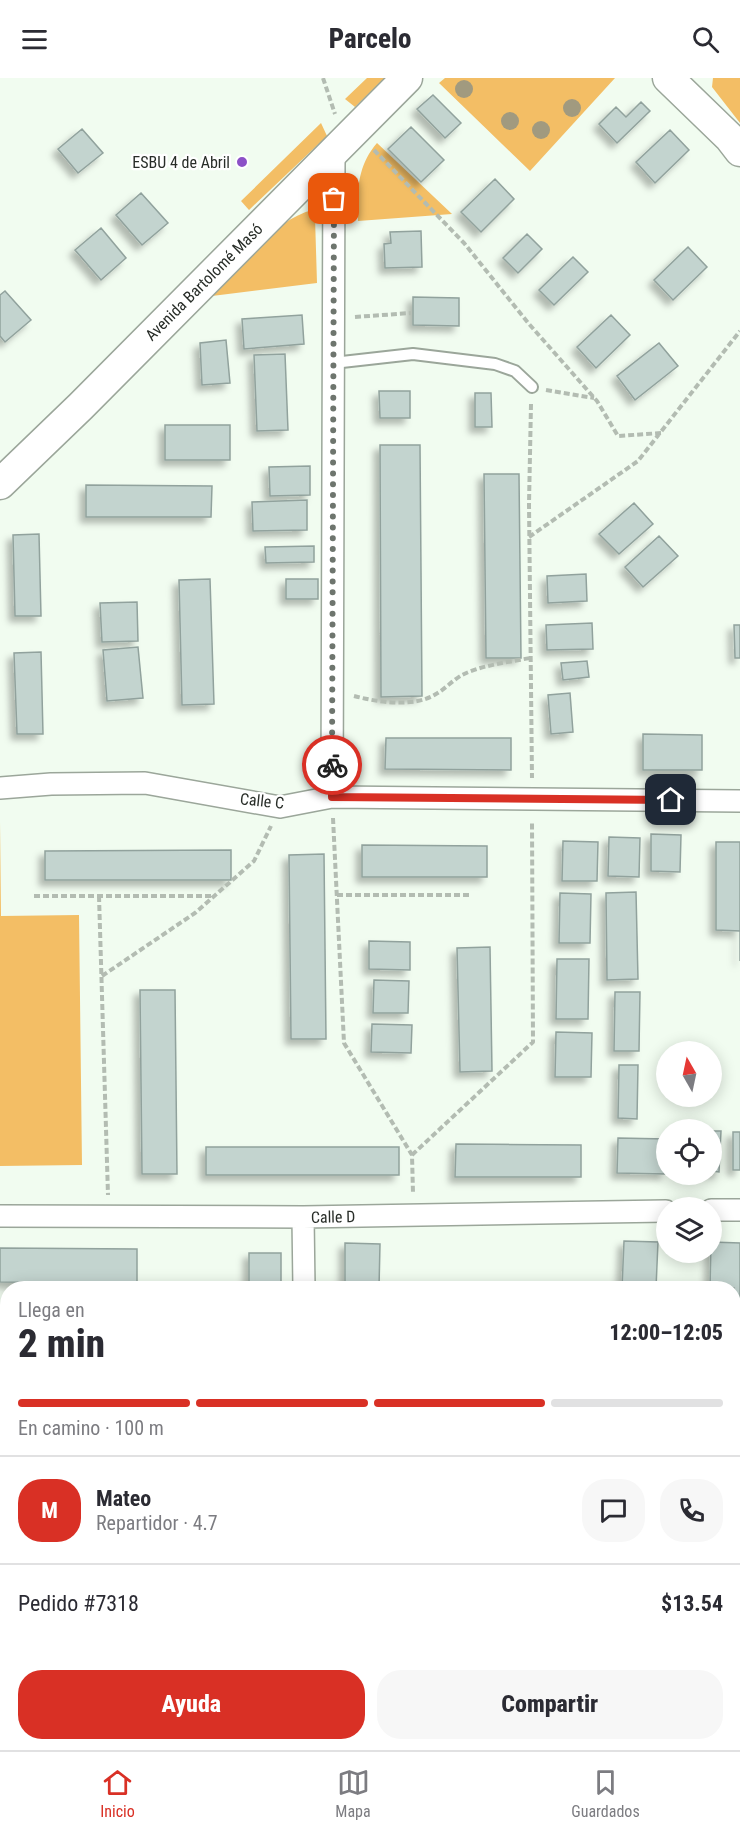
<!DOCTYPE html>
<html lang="es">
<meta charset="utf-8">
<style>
:root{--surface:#fff;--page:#f7f7f7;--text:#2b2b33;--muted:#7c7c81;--line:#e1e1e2;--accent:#d93025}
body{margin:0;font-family:"Roboto Condensed",sans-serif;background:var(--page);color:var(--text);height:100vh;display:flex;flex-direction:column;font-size:22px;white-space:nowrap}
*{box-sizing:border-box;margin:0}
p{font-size:20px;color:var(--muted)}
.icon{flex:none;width:33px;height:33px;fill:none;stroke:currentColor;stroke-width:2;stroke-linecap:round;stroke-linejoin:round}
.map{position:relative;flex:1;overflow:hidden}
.side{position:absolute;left:0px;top:1203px;width:741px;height:470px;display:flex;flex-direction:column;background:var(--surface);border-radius:24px 24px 0 0;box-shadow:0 3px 15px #0003}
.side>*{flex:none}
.needle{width:39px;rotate:351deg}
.tools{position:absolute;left:656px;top:963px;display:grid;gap:12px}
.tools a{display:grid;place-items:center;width:66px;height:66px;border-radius:50%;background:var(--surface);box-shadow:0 3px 15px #0003;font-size:30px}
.pin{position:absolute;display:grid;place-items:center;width:51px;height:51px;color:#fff;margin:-26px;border-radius:12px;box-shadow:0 3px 9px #0006}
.courier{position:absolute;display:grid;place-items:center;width:60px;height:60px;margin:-30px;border:4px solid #d93025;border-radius:50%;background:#fff;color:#222;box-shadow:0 2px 8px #0007}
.headline em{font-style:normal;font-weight:800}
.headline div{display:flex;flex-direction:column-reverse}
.headline{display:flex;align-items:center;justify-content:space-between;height:102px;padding:0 18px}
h1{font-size:39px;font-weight:800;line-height:45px}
.bar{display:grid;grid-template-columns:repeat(4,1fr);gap:9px 6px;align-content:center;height:72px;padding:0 18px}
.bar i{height:8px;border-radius:4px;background:var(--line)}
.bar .current{background:var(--accent)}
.bar p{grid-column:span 4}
.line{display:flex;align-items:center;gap:15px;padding:0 18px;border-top:2px solid var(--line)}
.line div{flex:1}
.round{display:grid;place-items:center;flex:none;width:63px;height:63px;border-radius:24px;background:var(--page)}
.cta{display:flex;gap:12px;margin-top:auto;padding:12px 18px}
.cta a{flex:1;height:69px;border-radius:24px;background:var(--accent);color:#fff;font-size:24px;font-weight:800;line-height:69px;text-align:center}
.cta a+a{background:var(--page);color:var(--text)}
header{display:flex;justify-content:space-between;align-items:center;height:78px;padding:0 18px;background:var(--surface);font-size:27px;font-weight:800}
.dock{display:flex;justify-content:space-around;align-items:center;height:84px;border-top:2px solid var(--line);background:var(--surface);font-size:16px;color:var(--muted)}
.dock a{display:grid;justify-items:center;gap:3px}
.dock .current{color:var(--accent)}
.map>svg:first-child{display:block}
</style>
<header><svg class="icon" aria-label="menu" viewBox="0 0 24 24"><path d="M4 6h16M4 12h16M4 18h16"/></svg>Parcelo<svg class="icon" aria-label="search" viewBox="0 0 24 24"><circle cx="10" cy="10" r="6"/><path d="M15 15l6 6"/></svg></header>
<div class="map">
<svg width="740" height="1672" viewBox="0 0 740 1672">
<defs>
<filter id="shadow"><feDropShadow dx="-5.5" dy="5.5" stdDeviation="3" flood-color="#0004"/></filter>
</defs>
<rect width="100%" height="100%" fill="#f1fcf0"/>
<!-- green -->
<path fill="#f3be65" d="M367,0H385L355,29L345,21Z
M445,0H615L530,93L439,5Z
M713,0H740V45L712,9Z
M321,45L327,58L249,132L241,123Z
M377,65L452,136L358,143C357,114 357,88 377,65Z
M312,132L315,139L317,205L204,219C232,193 276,141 312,132Z
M0,744L1,838L79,837L82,1087L0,1088Z
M0,1468H8L7,1563L0,1572Z"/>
<!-- building -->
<path fill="#c3d4cf" stroke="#91a29d" stroke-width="1.5" filter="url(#shadow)" d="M433,17L461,45L445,60L417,31Z
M641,24L650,33L617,65L599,46L616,29L626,39Z
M411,49L444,82L421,104L388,71Z
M82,51L103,75L78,95L58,71Z
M670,52L689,72L655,105L636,84Z
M495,101L514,121L481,154L461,134Z
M141,115L168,145L142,167L116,137Z
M101,150L126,180L101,202L75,172Z
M421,153L422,189L385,190L384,166L391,165L390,154Z
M527,156L542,171L518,195L503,180Z
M688,169L707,189L673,222L654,202Z
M573,179L588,194L554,227L539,212Z
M5,213L31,242L5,264L0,258V217Z
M413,219L459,220V248L413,247Z
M302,237L304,266L244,271L242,241Z
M611,237L630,257L596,290L577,269Z
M226,262L230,305L202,307L200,265Z
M659,265L678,288L635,322L617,298Z
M285,276L288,352L257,353L254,277Z
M379,313H410V340H380Z
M475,315H491L492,349H475Z
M165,347H230V382H165Z
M380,367H420L422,618L381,619Z
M310,388V417L270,418L269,389Z
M484,396H519L521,580H486Z
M86,407L212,408L211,439H86Z
M307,422V452L253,453L252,424Z
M634,425L653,446L619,476L599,456Z
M39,456L41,538H15L13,457Z
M659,458L678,478L643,509L625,489Z
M314,468V484L266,485L265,469Z
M586,496L587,523L548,525L547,498Z
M210,501L214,626L182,627L179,502Z
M286,501H318V521H286Z
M137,524L138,563L102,564L100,525Z
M592,545L593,571L547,572L546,547Z
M734,547H740V580H735Z
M138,569L143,620L107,623L103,572Z
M41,574L43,656H17L14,575Z
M587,583L589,599L563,602L561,585Z
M570,615L573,654L551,656L548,617Z
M643,656L702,657V692H643Z
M386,660H511V692L385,691Z
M651,756L681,757L680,794L651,793Z
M609,759L640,760L639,799L608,798Z
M563,763L598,764L597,803H562Z
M716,764H740V883V853L716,852Z
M362,767L487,768V799H362Z
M231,772V802H45V773Z
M324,776L326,961H291L289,777Z
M636,814L638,901L607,902L606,815Z
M560,815L591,816L590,865H559Z
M369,863L410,864V892L369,891Z
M490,869L492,993L460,994L457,870Z
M557,881H589L588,941H556Z
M374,902L409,903L408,935H373Z
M140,912H175L177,1096H142Z
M615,914H640L639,973H614Z
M372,946L412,947L411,975L371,974Z
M556,954L592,955L591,999H555Z
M619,987H638L637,1041L618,1040Z
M711,1053H721L719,1094L711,1093Z
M733,1054H740V1092H733Z
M618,1060L666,1061V1096L617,1095Z
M456,1066L581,1067V1099H455Z
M206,1069H399V1097H206Z
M624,1163L658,1164L656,1210H622Z
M711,1164L740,1165V1230H734V1210H710Z
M345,1165L380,1166L379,1210H345Z
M0,1170L137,1171V1205L0,1204Z
M249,1175H281V1210H249Z
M734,1348H740V1412H734Z
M0,1396H8V1430H0Z
M737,1540H740V1665Z
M8,1633V1665H21L15,1672H0V1641Z
M217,1665H262V1672H217Z
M354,1665H384V1672H354Z"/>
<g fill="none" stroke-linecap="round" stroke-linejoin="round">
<defs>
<path id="lane" d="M333,285L413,276L495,286L515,293L532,309"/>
<path id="street" d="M0,710L51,706L145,705L280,729L332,719L740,723
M332,719L334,73
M711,1132H740
M0,1138L303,1139L666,1133
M303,1139L304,1210
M734,1450L740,1449
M0,1452H8
M0,1591L8,1583
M305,1672V1665"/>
<path id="secondary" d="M668,0L730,60L740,73
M0,406L81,328L407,0"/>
</defs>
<!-- lane casing -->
<use href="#lane" stroke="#9ba69a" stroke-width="14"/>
<!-- street casing -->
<use href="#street" stroke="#9ba69a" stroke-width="24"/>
<!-- secondary casing -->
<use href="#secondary" stroke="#9ba69a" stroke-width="33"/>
<!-- path -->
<path stroke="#b3bcb2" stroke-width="4" stroke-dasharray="6 3" stroke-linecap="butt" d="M323,0L335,36
M374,72L464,165L529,246L597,323L618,358L661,355
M355,239L411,235
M546,312L594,320
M531,326L529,426L532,700
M529,459L638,383L740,253
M354,618C377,624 414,630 436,616C445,611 453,602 462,597C482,587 509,584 530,580
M333,740L344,965L412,1077L413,1115
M337,817H470
M34,818H213
M99,818L108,1117
M102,898L195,835L254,783L271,748
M412,1077L533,964L532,743
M162,1665L163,1672
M693,1672L695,1665"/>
<!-- lane -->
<use href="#lane" stroke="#fff" stroke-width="10"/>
<!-- street -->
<use href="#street" stroke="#fff" stroke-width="21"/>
<!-- secondary -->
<use href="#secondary" stroke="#fff" stroke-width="30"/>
</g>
<!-- trees -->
<g fill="#a19a7f">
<circle cx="464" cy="11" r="9"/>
<circle cx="572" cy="30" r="9"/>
<circle cx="510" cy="43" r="9"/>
<circle cx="541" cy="52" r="9"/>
</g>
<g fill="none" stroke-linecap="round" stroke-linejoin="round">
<!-- done -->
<path stroke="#6e756e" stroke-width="6" stroke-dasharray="0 10.8" d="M332,687L334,121"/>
<!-- route -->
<path stroke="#d93025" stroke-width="8" d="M332,687V719L671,722"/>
</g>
<!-- markers -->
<circle fill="#8c51c7" stroke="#fff" stroke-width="2" cx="242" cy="84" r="6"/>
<g text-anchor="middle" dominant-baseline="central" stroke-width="4.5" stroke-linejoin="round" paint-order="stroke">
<!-- poi labels -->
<g font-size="16" fill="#282d28" stroke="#fff" text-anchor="end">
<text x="230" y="84">ESBU 4 de Abril</text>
</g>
<!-- street labels -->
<g font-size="16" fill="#282d28" stroke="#fff">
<text transform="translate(204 204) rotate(-45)">Avenida Bartolomé Masó</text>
<text transform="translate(262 723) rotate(6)">Calle C</text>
<text transform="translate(333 1139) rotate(-1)">Calle D</text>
</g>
</g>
</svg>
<div class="tools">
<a><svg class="needle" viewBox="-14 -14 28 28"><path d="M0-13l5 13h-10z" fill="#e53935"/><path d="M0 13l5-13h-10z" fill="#7c7c81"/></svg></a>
<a><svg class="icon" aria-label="locate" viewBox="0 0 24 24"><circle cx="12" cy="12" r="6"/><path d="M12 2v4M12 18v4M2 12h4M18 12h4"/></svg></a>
<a><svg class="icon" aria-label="layers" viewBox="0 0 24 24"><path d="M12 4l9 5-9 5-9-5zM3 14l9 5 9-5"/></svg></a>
</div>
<div class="pin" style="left:334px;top:121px;background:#ea580c"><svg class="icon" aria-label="bag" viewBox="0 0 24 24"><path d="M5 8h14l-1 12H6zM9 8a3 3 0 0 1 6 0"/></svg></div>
<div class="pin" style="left:671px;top:722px;background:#1f2937"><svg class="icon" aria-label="home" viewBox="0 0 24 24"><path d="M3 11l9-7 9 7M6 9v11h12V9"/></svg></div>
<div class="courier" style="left:332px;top:687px"><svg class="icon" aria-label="bike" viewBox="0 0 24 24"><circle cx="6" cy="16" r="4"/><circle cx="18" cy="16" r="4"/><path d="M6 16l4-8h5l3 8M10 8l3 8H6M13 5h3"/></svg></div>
<section class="side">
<div class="headline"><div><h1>2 min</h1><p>Llega en</p></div><em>12:00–12:05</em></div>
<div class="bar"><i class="current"></i><i class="current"></i><i class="current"></i><i></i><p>En camino · 100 m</p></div>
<div class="line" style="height:108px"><b class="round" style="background:var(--accent);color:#fff">M</b><div><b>Mateo</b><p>Repartidor · 4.7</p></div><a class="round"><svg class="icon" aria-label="chat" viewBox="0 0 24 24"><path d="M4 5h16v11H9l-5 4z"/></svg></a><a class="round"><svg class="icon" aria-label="phone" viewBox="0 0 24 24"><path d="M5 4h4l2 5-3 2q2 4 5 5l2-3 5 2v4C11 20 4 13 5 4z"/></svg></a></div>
<div class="line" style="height:78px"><div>Pedido #7318</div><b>$13.54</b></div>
<div class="cta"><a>Ayuda</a><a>Compartir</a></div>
</section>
</div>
<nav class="dock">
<a class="current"><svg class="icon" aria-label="home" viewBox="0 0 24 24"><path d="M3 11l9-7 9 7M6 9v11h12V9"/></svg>Inicio</a>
<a><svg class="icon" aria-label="map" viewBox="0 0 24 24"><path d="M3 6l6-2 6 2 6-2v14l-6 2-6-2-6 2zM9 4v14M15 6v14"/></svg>Mapa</a>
<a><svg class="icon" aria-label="saved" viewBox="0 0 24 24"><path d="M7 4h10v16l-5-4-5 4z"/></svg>Guardados</a>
</nav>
